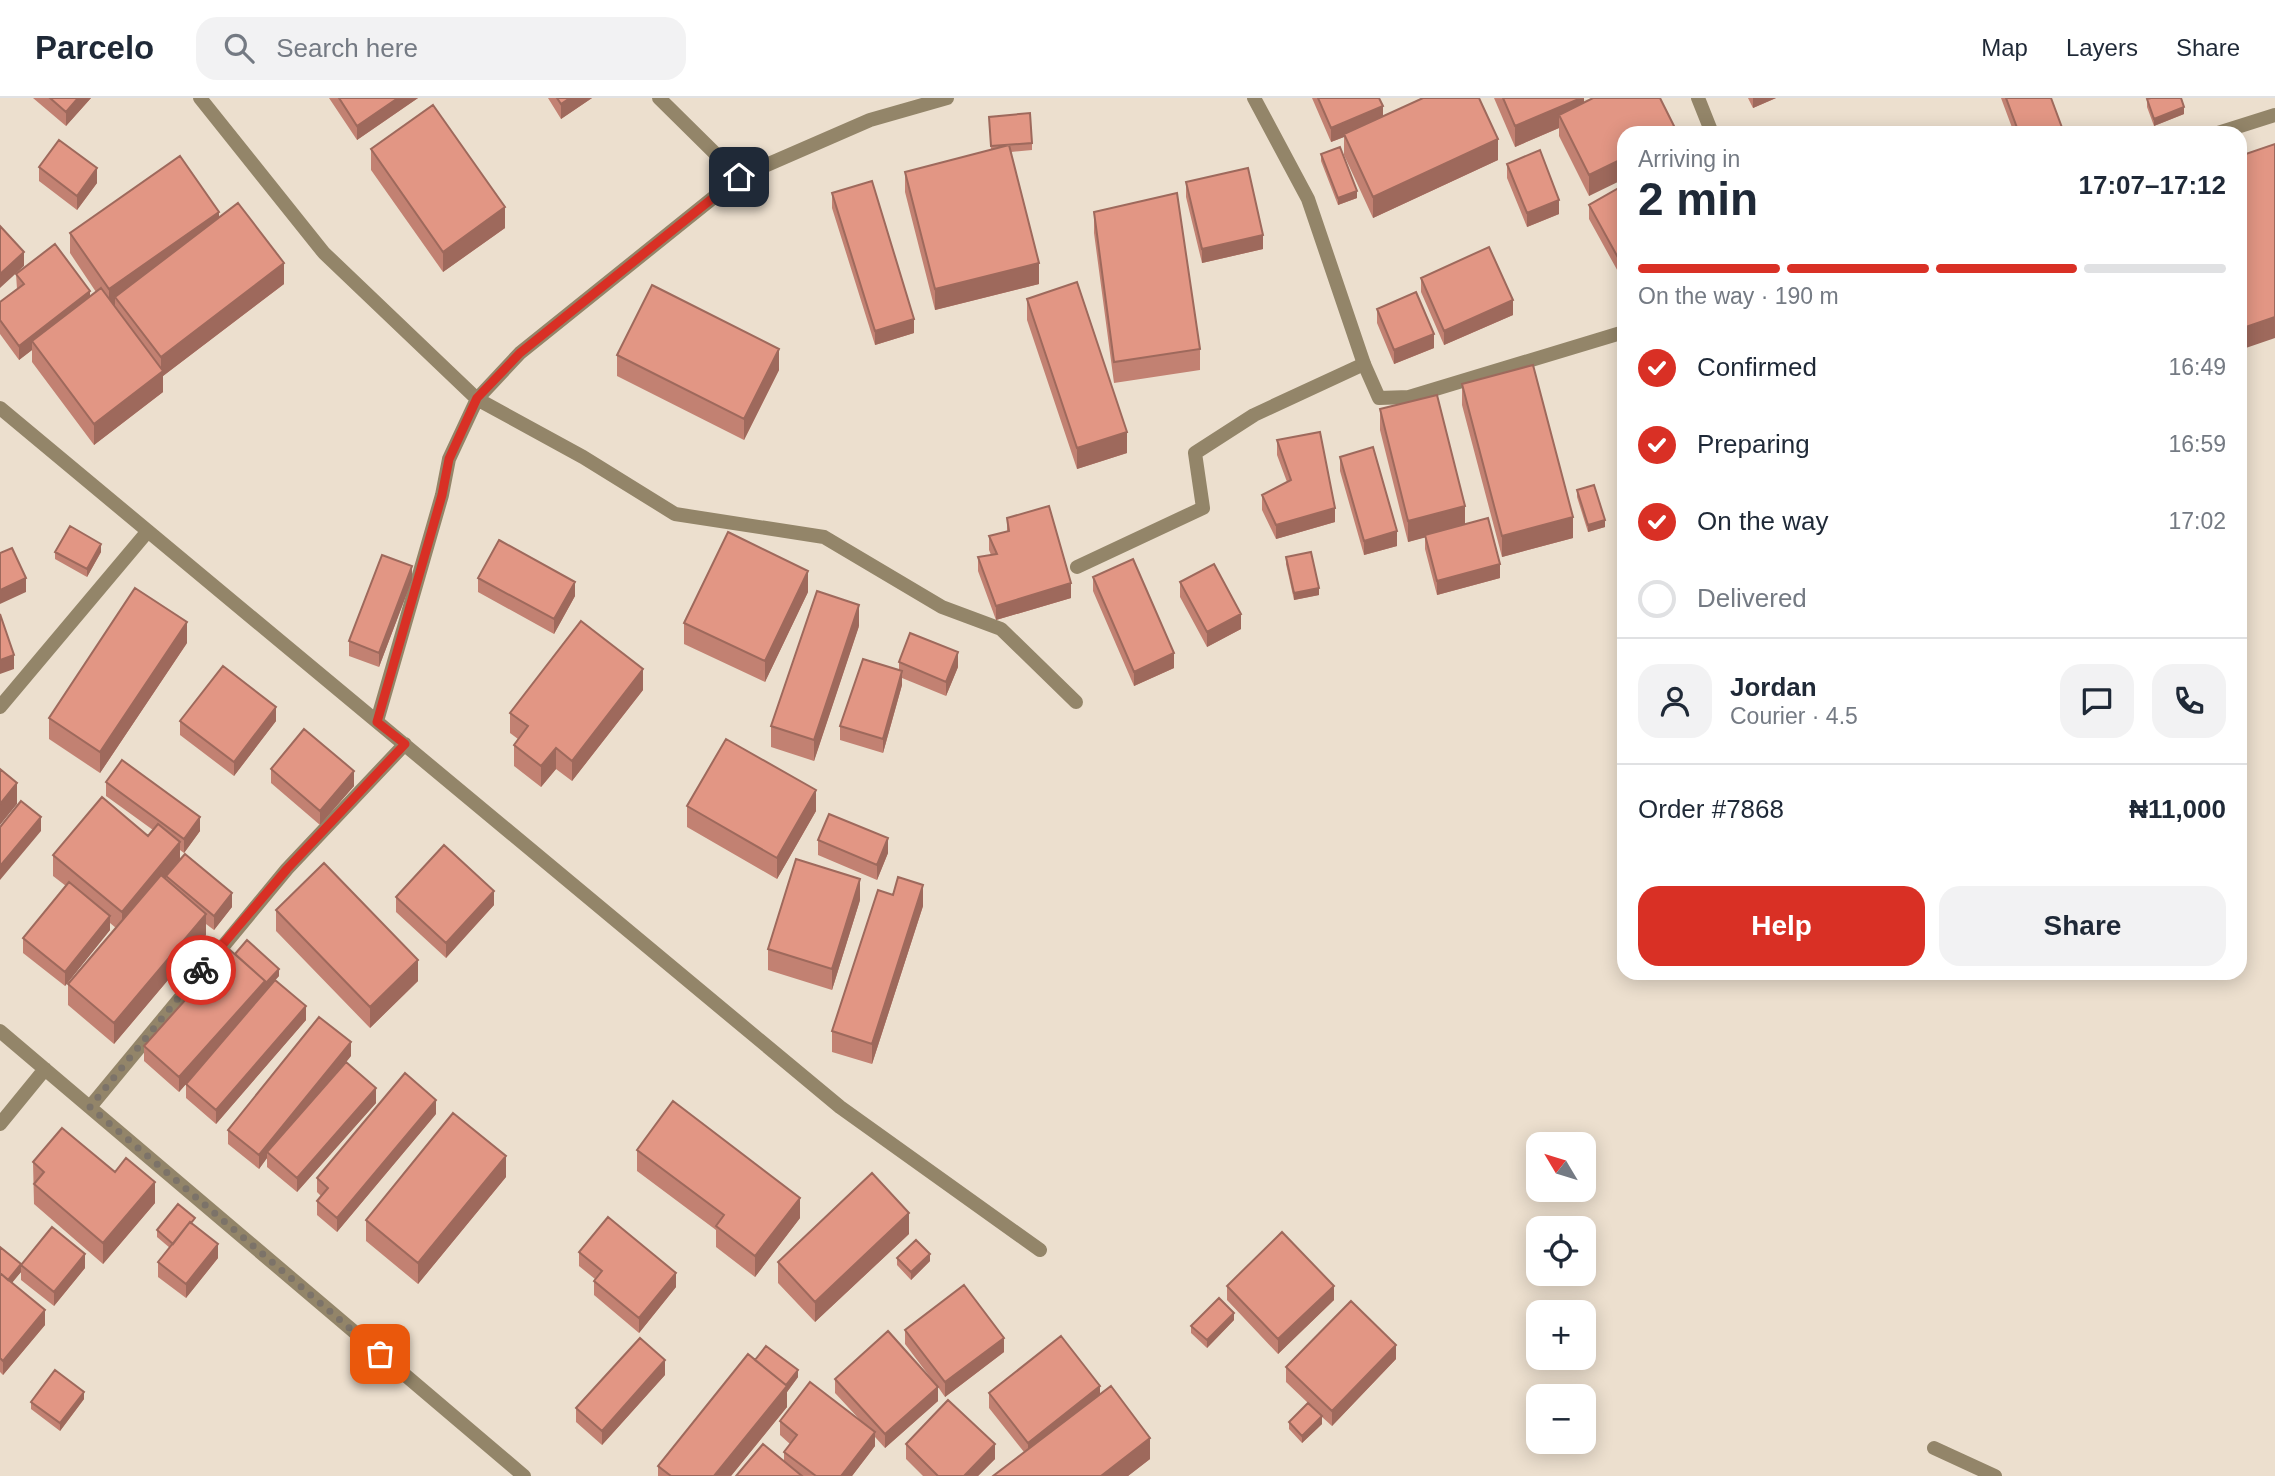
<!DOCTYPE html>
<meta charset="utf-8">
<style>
:root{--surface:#fff;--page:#f2f2f3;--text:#1f2937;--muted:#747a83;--line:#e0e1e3;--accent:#d93025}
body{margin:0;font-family:Helvetica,sans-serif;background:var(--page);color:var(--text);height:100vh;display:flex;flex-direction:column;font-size:26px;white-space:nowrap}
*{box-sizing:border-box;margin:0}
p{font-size:23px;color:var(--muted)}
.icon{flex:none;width:38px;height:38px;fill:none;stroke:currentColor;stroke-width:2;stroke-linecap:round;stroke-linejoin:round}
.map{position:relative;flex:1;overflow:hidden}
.details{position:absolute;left:1617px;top:28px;width:630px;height:854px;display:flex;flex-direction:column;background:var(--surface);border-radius:21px;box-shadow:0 4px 18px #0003}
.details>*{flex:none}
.needle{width:46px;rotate:308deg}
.tools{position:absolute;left:1526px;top:1034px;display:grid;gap:14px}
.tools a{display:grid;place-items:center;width:70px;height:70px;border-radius:14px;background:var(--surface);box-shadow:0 4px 18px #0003;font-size:35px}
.pin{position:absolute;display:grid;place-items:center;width:60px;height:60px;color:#fff;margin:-30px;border-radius:14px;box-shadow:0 4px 10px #0006}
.courier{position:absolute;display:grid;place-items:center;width:70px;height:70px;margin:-35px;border:5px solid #d93025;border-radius:50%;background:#fff;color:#222;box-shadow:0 2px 9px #0007}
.summary em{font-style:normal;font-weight:600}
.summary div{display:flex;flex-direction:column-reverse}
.summary{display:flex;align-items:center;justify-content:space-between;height:119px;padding:0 21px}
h1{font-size:46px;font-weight:600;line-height:52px}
.bar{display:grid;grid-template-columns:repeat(4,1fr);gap:10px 7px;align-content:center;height:84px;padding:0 21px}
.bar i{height:9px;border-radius:5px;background:var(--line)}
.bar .current{background:var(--accent)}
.bar p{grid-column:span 4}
.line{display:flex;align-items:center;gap:18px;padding:0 21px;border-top:2px solid var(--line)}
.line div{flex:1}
.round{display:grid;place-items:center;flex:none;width:74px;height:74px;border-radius:21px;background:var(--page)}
ol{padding:0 21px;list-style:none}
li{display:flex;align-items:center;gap:21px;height:77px}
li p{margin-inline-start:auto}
li .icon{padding:7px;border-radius:50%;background:var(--accent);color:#fff;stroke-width:4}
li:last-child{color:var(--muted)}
li i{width:38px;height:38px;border:4px solid var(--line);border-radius:50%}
.button{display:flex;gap:14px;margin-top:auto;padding:14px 21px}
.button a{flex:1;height:80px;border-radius:21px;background:var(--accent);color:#fff;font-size:28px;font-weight:600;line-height:80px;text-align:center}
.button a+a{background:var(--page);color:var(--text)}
header{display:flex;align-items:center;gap:42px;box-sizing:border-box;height:98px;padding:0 35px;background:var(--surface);border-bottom:2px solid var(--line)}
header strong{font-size:33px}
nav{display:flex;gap:38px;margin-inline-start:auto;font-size:24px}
.search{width:490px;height:63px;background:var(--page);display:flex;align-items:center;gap:18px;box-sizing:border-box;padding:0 24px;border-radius:21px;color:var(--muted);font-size:26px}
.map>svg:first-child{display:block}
</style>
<header>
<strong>Parcelo</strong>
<div class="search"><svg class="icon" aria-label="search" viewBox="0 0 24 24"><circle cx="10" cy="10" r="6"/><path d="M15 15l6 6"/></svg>Search here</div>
<nav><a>Map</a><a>Layers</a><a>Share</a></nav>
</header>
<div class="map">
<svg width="2275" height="1378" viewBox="0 0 2275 1378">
<rect width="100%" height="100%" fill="#ecdfce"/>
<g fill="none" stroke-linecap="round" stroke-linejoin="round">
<!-- lane -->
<path stroke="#938569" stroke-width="14" d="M659,0L739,79
M1077,469L1203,410L1195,355L1254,317L1364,266"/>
<!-- street -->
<path stroke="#938569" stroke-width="14" d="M200,0L324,155L477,301L583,359L675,416L824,439L942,509L1001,531L1076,604
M1254,0L1308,101L1364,266L1379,300L1409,299L1624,234
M1698,0L1712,35
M2218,35L2275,17
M0,310L840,1009L1040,1152
M0,609L148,433
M377,623L442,397L449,361L477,301L520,255L739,79L870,22L947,0
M0,933L524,1378
M90,1009L287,771L405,646
M0,1026L45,971
M1934,1350L1995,1378"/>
</g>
<!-- wall -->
<path fill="#c28172" d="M33,0H91L66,28Z
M329,0H418L357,42Z
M548,0H592L561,21Z
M1312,0H1379L1383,19L1498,62L1373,120L1344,57V39L1331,44Z
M1494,0H1584V4L1677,35L1589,98L1559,38V30L1515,49Z
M1748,0H1776L1753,10Z
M2001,0H2051L2064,35H2014Z
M2147,1L2184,16L2154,28L2147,9Z
M989,19L1032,45V52L1011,54L1039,186L935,212L905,94V74L991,52Z
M371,51L505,130L443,174L371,72Z
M1321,56L1357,100L1338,107L1321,63Z
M1507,66L1559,116L1527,129L1507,80Z
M39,69L97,85L77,112L39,83Z
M1186,84L1263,151L1202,165L1186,99Z
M1624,87V178L1621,179L1589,121V107Z
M832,95L914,235L875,247L832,110Z
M1094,114L1200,251V272L1114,285L1094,135Z
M219,119L284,186L163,278V294L94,347L32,264V252L19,262L0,236V204L17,191L16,176L90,198L96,194L70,155V135Z
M1421,180L1513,217L1444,247L1421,194Z
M1027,201L1127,355L1077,371L1027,222Z
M1377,211L1434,250L1394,266L1377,225Z
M617,257L779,272L744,342L617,278Z
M1462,286L1573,440L1502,459L1462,307Z
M1380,311L1465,426L1500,480L1437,497L1425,451V439L1408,444L1380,332Z
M1277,342L1335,424L1276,441L1262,412V397L1287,384L1277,357Z
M1340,359L1397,448L1364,457L1340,373Z
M1577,392L1605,429L1588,434L1577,399Z
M1007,420L1071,500L996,522L978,473V459L991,457L989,452V438L1007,433Z
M55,454H101L87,479L55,461Z
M1286,459L1319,497L1294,502L1286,466Z
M1093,479L1174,570L1134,588L1093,493Z
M478,480L575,498L554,536L478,494Z
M412,482L379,569L349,558V543Z
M1180,484L1241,531L1207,549L1180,499Z
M808,494L765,584L684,546V525Z
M859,528L814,663L771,649V628Z
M187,545L100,675L49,641V620Z
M899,564L958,569L946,598L902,580V587L883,655L840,642V628L899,572Z
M643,592L572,683L556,671L541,689L514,668V647L518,641L510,635V615Z
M180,623H276L234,678L180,637Z
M271,671L354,688L320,727L271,685Z
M106,684L200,733L184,755L180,752V761L232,809L214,832L206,826V837L114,946L68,907V886L116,830L110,825V832L65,888L23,855V840L66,788L53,778V757L148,738L153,732L106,698Z
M687,708L816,713L777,781L687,729Z
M818,742L888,755L877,782L818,757Z
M893,797L923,808L872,966L832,954V933Z
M396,799L494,807L446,860L396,814Z
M860,802L832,892L768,872V851Z
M276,812L418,883L370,930L276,833Z
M235,856L279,878L265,893V892V894L306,922L216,1026L186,1000V986L179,994L144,963V948Z
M351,958L346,964L376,1005L297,1094L267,1069V1060L259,1071L228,1046V1032Z
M436,1016L337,1134L317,1117V1103L321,1098L317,1094V1080Z
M637,1052L800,1120L755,1179L716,1149V1132L637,1073Z
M33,1064L115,1074L155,1105L103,1166L34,1106Z
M506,1079L418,1186L366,1143V1122Z
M194,1127L218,1160L186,1200L158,1179V1164L170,1150L157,1139V1132Z
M909,1136L815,1224L778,1185V1164Z
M0,1149L21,1174L11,1185L45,1227L3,1277L0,1274Z
M579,1154L676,1189L639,1235L594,1197V1183L595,1181L579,1168Z
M897,1160L930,1163L911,1182L897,1167Z
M21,1167L85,1170L54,1208L21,1182Z
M1227,1188L1334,1202L1278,1256L1227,1202Z
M1234,1222L1207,1250L1191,1235V1228Z
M905,1232L1004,1254L945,1299L938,1289V1303L885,1350L875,1339V1348L852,1378H736L784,1363V1354L790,1346L780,1337V1323H861L835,1295V1281L936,1287L905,1246Z
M1396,1261L1332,1328L1322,1319V1326L1302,1345L1289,1331V1324L1308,1305L1286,1284V1269Z
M755,1262L798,1279L787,1294V1309L731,1378H658V1368Z
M665,1277L602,1347L576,1324V1310Z
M989,1295L1100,1296L1150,1361L1128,1378H993L1024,1354L989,1310Z
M84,1301L60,1333L31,1311V1304Z
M906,1346L995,1361L978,1378H923L906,1361Z"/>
<!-- shaded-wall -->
<path fill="#9e695c" d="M78,0H91L66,28V14Z
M398,0H418L357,42V28Z
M570,0H592L561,21V6Z
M1581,0H1584V19L1559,17V30L1515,49V28Z
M1753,0H1776L1753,10Z
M1383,8V22L1344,36V39L1331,44V30Z
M2184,9V16L2154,28V21Z
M1498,41V62L1373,120V99Z
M1624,60V81L1589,98V77Z
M97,70V85L77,112V98Z
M1357,93V100L1338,107V100Z
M1559,102V116L1527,129V115Z
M505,109V130L443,174V154Z
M219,114V135L115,199V208L109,212V191Z
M1263,137V151L1202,165V151Z
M24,154V168L0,190V176Z
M1624,163V178L1621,179V165Z
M284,165V186L163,278V294L94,347V326L161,275V259Z
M1039,165V186L935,212V191Z
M90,193V208L32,243V252L19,262V248Z
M1513,202V217L1444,247V233Z
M2275,219V240L2240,252V231Z
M914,221V235L875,247V233Z
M1434,236V250L1394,266V252Z
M779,251V272L744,342V321Z
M1127,334V355L1077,371V350Z
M1465,408V429L1408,444V423Z
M1335,410V424L1276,441V427Z
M1573,419V440L1502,459V438Z
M1605,422V429L1588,434V427Z
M1397,433V448L1364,457V443Z
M101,446V454L87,479V471Z
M1500,466V480L1437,497V483Z
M412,468V482L379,569V555Z
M808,473V494L765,584V563Z
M26,480V494L0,506V492Z
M575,484V498L554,536V521Z
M1071,485V500L996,522V508Z
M1319,490V497L1294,502V495Z
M859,507V528L814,663V642Z
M1241,516V531L1207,549V534Z
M187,524V545L100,675V654Z
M958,554V569L946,598V584Z
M1174,555V570L1134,588V574Z
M14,557V571L0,576V562Z
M643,571V592L572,683V663Z
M902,573V587L883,655V641Z
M276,609V623L234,678V664Z
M556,650V671L541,689V668Z
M354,673V688L320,727V713Z
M17,685V706L0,727V706Z
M816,692V713L777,781V760Z
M41,719V733L0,782V768Z
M200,719V733L184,755V741Z
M888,740V755L877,782V767Z
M180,744V765L166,778V782L122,835V814Z
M860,781V802L832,892V871Z
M923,787V808L872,966V946Z
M494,793V807L446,860V845Z
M232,795V809L214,832V818Z
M206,816V837L114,946V925Z
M110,818V832L65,888V874Z
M418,862V883L370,930V909Z
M279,871V878L265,893V886Z
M265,883V897L179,994V979Z
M306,908V922L216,1026V1012Z
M351,944V958L270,1057L267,1054V1060L259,1071V1057Z
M376,990V1005L297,1094V1080Z
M436,1002V1016L337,1134V1120Z
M506,1058V1079L418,1186V1165Z
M155,1084V1105L103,1166V1145Z
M800,1100V1120L755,1179V1158Z
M909,1115V1136L815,1224V1204Z
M218,1146V1160L186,1200V1186Z
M85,1156V1170L54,1208V1194Z
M930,1156V1163L911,1182V1174Z
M21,1166V1174L7,1191V1183Z
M676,1175V1189L639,1235V1220Z
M1334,1188V1202L1278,1256V1241Z
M45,1212V1227L3,1277V1263Z
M1234,1215V1222L1207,1250V1242Z
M1004,1240V1254L945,1299V1284Z
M1396,1247V1261L1332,1328V1313Z
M665,1262V1277L602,1347V1333Z
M798,1272V1279L787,1294V1309L731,1378H714Z
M1100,1288V1303L1028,1360V1345Z
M938,1289V1303L885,1350V1336Z
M84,1294V1301L60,1333V1325Z
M1322,1318V1326L1302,1345V1338Z
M875,1334V1348L852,1378H841Z
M1150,1340V1361L1128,1378H1101Z
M995,1346V1361L978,1378H964Z"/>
<!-- building -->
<path fill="#e29684" stroke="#9e695c" stroke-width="2" d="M50,0H78L66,14Z
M339,0H398L357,28Z
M557,0H570L561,6Z
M1318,0H1379L1383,8L1331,30Z
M1423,0H1479L1498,41L1373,99L1344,36Z
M1503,0H1581L1515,28Z
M1593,0H1660L1677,34L1674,35H1624V60L1589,77L1559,17Z
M2006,0H2051L2064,35H2019Z
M2151,0H2181L2184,9L2154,21L2147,1Z
M433,7L505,109L443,154L371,51Z
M1030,15L1032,45L991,48L989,19Z
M59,42L97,70L77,98L39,69Z
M2275,46V219L2240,231V58Z
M1009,47L1039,165L935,191L905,74Z
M1340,49L1357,93L1338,100L1321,56Z
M1540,52L1559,102L1527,115L1507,66Z
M180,58L219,114L109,191L70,135Z
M1248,70L1263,137L1202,151L1186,84Z
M872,83L914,221L875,233L832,95Z
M1624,87V163L1621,165L1589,107Z
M1177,95L1200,251L1114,264L1094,114Z
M238,105L284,165L161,259L115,199Z
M0,128L24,154L0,176Z
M55,146L90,193L19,248L0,222V204L24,186L16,176Z
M1489,149L1513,202L1444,233L1421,180Z
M1077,184L1127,334L1077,350L1027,201Z
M652,187L779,251L744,321L617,257Z
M101,190L163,273L94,326L32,243Z
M1416,194L1434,236L1394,252L1377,211Z
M1533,267L1573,419L1502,438L1462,286Z
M1437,297L1465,408L1408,423L1380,311Z
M1320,334L1335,410L1276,427L1262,397L1291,382L1277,342Z
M1373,349L1397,433L1364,443L1340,359Z
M1594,387L1605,422L1588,427L1577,392Z
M1049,408L1071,485L996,508L978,459L997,456L989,438L1009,433L1007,420Z
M1488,420L1500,466L1437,483L1425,437Z
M70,428L101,446L87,471L55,454Z
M728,434L808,473L765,563L684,525Z
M499,442L575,484L554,521L478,480Z
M12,450L26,480L0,492V455Z
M1311,454L1319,490L1294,495L1286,459Z
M382,457L412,468L379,555L349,543Z
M1133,461L1174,555L1134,574L1093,479Z
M1214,466L1241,516L1207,534L1180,484Z
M135,490L187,524L100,654L49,620Z
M817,493L859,507L814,642L771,628Z
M0,516L14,557L0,562Z
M581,523L643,571L572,663L556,650L541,668L514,647L528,628L510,615Z
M910,535L958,554L946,584L899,564Z
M863,561L902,573L883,641L840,628Z
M223,568L276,609L234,664L180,623Z
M304,631L354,673L320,713L271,671Z
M726,641L816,692L777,760L687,708Z
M122,662L200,719L184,741L106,684Z
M0,671L17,685L0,706Z
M102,699L148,738L158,726L180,744L122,814L53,757Z
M21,703L41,719L0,768V729Z
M829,716L888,740L877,767L818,742Z
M444,747L494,793L446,845L396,799Z
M185,756L232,795L214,818L166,778Z
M796,761L860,781L832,871L768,851Z
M324,765L418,862L370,909L276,812Z
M161,777L206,816L114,925L68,886Z
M898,779L923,787L872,946L832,933L878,792L893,797Z
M69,784L110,818L65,874L23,840Z
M247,842L279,871L265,886V883L235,856Z
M230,852L265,883L179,979L144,948Z
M275,882L306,908L216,1012L186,986Z
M319,919L351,944L259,1057L228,1032Z
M346,964L376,990L297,1080L267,1054Z
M405,975L436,1002L337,1120L317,1103L328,1090L317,1080Z
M673,1003L800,1100L755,1158L716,1128L724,1117L637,1052Z
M453,1015L506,1058L418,1165L366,1122Z
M62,1030L115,1074L126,1060L155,1084L103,1145L34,1086L44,1074L33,1064Z
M872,1075L909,1115L815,1204L778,1164Z
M178,1106L195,1120L191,1125L190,1124L173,1146L157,1132Z
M608,1119L676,1175L639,1220L594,1183L602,1173L579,1154Z
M190,1124L218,1146L186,1186L158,1164Z
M52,1129L85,1156L54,1194L21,1167Z
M1282,1134L1334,1188L1278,1241L1227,1188Z
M916,1142L930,1156L911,1174L897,1160Z
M0,1149L21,1166L8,1182L0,1175Z
M0,1175L45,1212L3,1263L0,1260Z
M964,1187L1004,1240L945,1284L905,1232Z
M1219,1200L1234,1215L1207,1242L1191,1228Z
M1351,1203L1396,1247L1332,1313L1286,1269Z
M888,1233L938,1289L885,1336L835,1281Z
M1061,1238L1100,1288L1028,1345L989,1295Z
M640,1240L665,1262L602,1333L576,1310Z
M766,1248L798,1272L786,1287L755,1262Z
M748,1256L787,1288L714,1378H671L658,1368Z
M55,1272L84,1294L60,1325L31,1304Z
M810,1284L875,1334L841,1378H816L784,1354L797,1337L780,1323Z
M1111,1288L1150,1340L1101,1378H993Z
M948,1302L995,1346L964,1378H938L906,1346Z
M1308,1305L1322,1318L1302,1338L1289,1324Z
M763,1346L802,1378H736Z"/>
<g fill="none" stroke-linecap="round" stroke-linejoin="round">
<!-- done -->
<path stroke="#7c7369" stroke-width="7" stroke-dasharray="0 12.6" d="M201,872L90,1009L380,1256"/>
<!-- route -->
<path stroke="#d93025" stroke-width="9" d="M201,872L287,771L405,646L377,624L442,397L449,361L477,300L520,255L739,79"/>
</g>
</svg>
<div class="tools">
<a><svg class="needle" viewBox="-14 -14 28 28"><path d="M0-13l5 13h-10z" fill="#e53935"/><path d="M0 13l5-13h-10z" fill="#747a83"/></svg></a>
<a><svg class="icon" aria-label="locate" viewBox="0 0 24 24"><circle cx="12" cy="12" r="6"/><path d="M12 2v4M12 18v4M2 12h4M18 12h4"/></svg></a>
<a>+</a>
<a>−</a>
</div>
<div class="pin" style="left:380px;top:1256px;background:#ea580c"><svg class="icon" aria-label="bag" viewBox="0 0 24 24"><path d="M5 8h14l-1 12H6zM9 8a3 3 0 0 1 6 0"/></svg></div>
<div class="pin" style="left:739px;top:79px;background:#1f2937"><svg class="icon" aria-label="home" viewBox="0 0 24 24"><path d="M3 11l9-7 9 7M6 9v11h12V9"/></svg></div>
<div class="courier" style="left:201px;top:872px"><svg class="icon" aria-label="bike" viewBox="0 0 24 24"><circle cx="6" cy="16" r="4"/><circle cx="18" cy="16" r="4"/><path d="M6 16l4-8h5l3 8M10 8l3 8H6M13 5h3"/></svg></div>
<section class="details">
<div class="summary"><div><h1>2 min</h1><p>Arriving in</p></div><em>17:07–17:12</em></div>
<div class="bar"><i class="current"></i><i class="current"></i><i class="current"></i><i></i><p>On the way · 190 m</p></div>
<ol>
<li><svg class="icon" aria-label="check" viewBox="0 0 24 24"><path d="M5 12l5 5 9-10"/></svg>Confirmed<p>16:49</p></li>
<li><svg class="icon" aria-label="check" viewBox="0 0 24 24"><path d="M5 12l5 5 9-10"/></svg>Preparing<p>16:59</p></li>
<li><svg class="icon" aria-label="check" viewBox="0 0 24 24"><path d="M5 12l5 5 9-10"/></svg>On the way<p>17:02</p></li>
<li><i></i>Delivered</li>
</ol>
<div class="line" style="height:126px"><a class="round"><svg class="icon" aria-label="person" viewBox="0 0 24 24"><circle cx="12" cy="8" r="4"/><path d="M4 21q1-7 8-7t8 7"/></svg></a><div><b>Jordan</b><p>Courier · 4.5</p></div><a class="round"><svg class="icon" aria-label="chat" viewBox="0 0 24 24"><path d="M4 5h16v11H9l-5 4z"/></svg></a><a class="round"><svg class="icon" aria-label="phone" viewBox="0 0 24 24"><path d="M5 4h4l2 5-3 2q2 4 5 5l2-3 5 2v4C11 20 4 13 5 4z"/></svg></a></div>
<div class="line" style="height:91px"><div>Order #7868</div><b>₦11,000</b></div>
<div class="button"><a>Help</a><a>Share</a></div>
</section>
</div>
